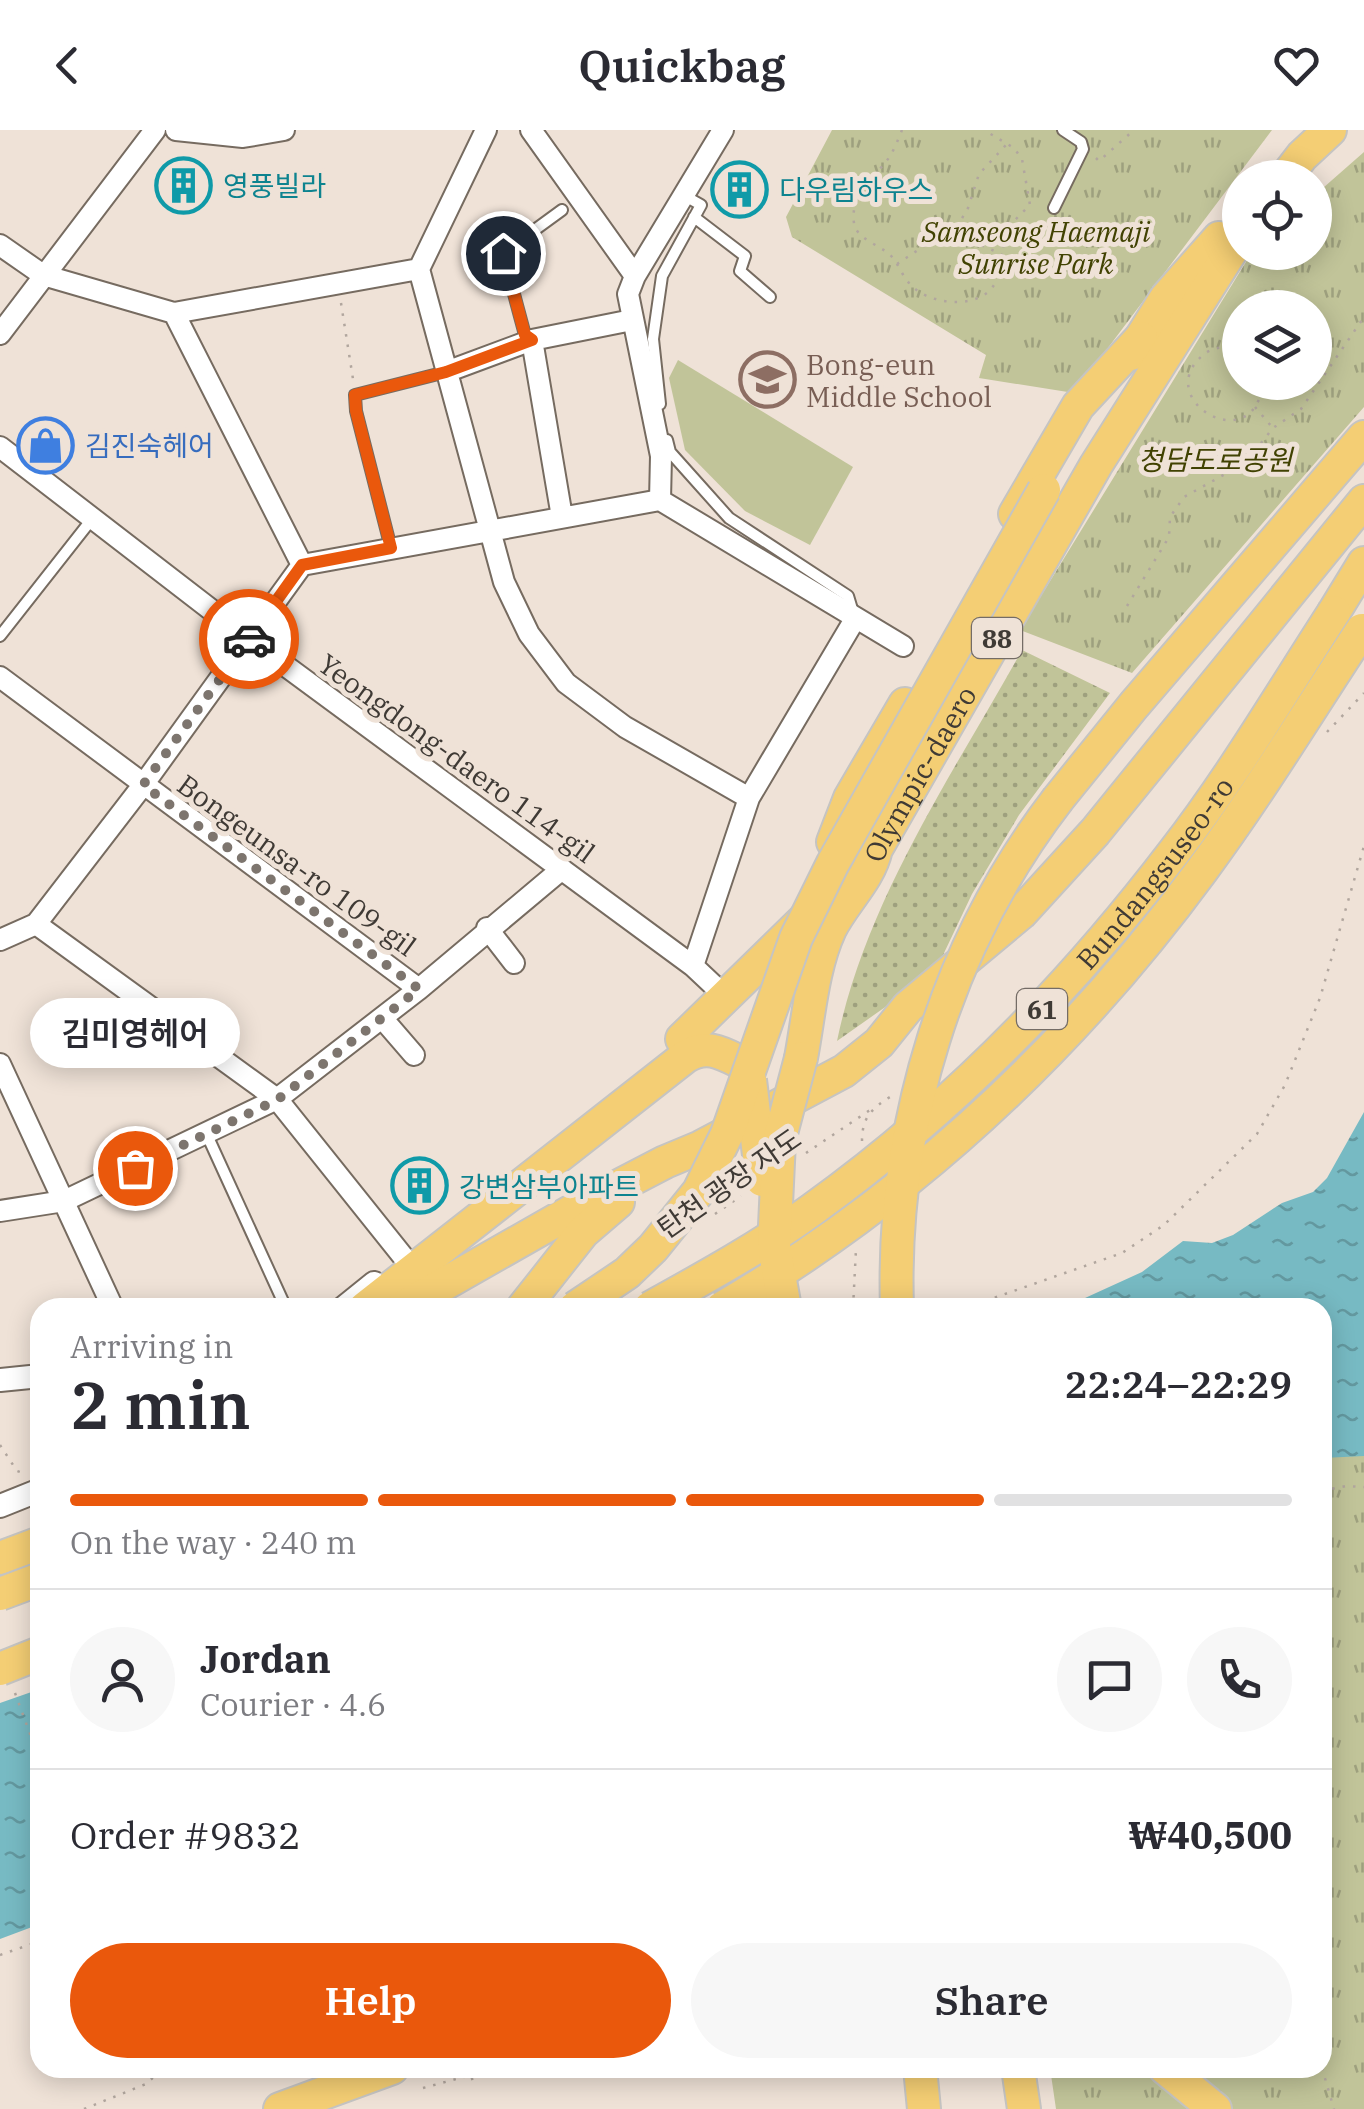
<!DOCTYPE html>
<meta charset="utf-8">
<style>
:root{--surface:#fff;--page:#f7f7f7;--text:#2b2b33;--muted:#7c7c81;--line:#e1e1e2;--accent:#ea580c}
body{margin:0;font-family:"IBM Plex Serif","Noto Sans KR",serif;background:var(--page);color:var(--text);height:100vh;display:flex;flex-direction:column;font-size:38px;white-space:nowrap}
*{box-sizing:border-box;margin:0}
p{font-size:32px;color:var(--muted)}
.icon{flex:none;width:55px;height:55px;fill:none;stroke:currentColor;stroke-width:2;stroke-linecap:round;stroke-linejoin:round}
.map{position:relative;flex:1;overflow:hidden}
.drawer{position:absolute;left:30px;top:1168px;width:1302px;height:780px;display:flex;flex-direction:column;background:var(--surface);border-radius:30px;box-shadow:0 5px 25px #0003}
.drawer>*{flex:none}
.tools{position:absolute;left:1222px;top:30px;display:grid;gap:20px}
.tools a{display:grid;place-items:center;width:110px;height:110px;border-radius:50%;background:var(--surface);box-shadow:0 5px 25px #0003;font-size:50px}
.pin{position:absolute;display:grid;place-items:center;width:85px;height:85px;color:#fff;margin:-42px;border:5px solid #fff;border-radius:50%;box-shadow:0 2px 10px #0007}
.courier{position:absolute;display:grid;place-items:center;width:100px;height:100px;margin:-50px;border:8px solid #ea580c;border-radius:50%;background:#fff;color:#222;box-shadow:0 2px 12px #0007}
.bubble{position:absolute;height:70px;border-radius:35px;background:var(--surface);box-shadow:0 5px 25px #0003;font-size:32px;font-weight:600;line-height:70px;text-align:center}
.overview em{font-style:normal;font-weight:600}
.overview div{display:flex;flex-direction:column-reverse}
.overview{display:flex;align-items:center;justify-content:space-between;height:170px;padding:0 40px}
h1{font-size:65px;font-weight:600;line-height:75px}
.bar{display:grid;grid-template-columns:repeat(4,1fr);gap:15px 10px;align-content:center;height:120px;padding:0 40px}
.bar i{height:12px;border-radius:8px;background:var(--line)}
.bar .active{background:var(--accent)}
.bar p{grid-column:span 4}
.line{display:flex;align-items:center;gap:25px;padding:0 40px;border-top:2px solid var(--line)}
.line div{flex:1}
.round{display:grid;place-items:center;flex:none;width:105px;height:105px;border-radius:52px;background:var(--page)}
.action{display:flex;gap:20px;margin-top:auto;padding:20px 40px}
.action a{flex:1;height:115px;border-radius:60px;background:var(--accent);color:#fff;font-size:40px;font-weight:600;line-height:115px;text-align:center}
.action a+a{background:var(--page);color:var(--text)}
header{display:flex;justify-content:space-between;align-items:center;height:130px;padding:0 40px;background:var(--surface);font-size:45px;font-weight:600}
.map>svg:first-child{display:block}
</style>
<header><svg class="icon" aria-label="back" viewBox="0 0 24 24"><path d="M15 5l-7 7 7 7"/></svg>Quickbag<svg class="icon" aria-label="heart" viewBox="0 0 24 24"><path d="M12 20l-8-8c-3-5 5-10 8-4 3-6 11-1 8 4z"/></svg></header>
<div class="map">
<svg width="1364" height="1979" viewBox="0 0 1364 1979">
<defs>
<pattern id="grass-dots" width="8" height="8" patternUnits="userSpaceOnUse" patternTransform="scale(2.5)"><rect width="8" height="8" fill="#c1c499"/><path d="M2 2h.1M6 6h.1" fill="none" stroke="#9ea07e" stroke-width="1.8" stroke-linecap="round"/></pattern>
<pattern id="park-tufts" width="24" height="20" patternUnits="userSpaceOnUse" patternTransform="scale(2.5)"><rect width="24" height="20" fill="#c1c499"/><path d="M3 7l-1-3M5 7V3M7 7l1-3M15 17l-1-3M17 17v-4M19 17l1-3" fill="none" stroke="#9ea07e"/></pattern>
<pattern id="water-ripples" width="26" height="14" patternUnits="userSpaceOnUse" patternTransform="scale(2.5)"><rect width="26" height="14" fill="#77bac3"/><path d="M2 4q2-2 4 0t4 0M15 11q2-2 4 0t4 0" fill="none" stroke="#63989f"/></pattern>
</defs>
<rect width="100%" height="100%" fill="#efe2d7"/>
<!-- grass -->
<path fill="url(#grass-dots)" d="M1022,520L1110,563L1019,685L972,764L935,842L837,911C866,770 953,644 1022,520Z"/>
<!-- park -->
<path fill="url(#park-tufts)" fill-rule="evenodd" d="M832,0H1272L1074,263L979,248L986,225L792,107L786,87Z
M1364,22V277L1132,543L1020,500L1249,127L1254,123L1315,122V65ZM1240,178H1315V252H1240Z
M1350,1325L1364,1326V1979H1056L1050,1938H1322L1323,1328Z"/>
<!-- pitch -->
<path fill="#c1c499" d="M678,230L853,337L810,415L745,381L685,320L669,248Z"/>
<!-- water -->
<path fill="url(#water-ripples)" d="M1364,982V1326L1323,1328L1322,1178L1029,1177L1085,1168L1142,1142L1183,1111L1212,1113L1233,1105L1282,1073L1313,1062L1327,1048Z
M40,1559V1794L0,1809V1573Z"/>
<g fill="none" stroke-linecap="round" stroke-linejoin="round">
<defs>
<path id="service" d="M1054,78L1083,19L1081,12L1063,0
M694,87L745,126L740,141L770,167
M531,209L525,205L503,123L562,80
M660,274L653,209L662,146L701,75L685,66
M667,310L670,322L729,388L848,466L854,486
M391,418L356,281L355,265L446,242
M0,506L92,389
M207,1005L286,1178"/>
<path id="minor" d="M176,0L243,7L284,0
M486,0L419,139L504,452L529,504L566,553L625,597L749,668
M531,0L635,146
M0,115L43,145L174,183L419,139
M174,183L302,435
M0,204L155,0
M532,210L562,387
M446,242L532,210L632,190
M0,317L249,509L693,836L727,868
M660,370L661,326L628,164L635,146L723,0
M0,547L419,859
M36,794L277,969L405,1129
M487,798L514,833
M0,810L36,794L143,655L302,435L660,370L903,516
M693,836L749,668L855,489
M382,888L414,925
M0,934L113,1178
M0,1081L64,1071L277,969L419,859L562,739"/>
<path id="tertiary" d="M343,1178L374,1153
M0,1250L40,1246
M0,1376L40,1360"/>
<g id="trunk">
<path d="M1285,48L1302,26L1330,0"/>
<path d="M1131,224L1166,168L1219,108"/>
<path d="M1015,384L1078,276L1141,208"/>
<path d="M1334,482L1364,433"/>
<path d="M1058,669L1134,575L1364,307"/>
<path d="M833,712L850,668L905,574"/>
<path d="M682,909L805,789"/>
<path id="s1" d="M801,928C809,886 812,838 830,799C844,771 869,750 876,719L1096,335L1240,107"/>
<path d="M365,1178L685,927C709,912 725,925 748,936"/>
<path d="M402,1178L590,1071L665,1032L701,1017L844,941L879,913L908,877L1021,783L1095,702L1364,371"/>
<path d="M523,1178L583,1102L618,1072"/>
<path d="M0,1428L40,1413"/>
<path d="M920,1938L924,1979"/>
<path d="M1018,1938L1024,1979"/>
<path d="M1165,1938L1215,1979"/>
<path d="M280,1979L392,1938"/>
</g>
</defs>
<!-- service casing -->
<use href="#service" stroke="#766b60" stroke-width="14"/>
<!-- minor casing -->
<use href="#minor" stroke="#766b60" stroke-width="24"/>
<!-- tertiary casing -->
<use href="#tertiary" stroke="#766b60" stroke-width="26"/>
<!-- trunk casing -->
<use href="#trunk" stroke="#c5c4c2" stroke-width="36"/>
<!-- path -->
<path stroke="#b1a69e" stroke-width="2.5" stroke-dasharray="2.5 8" stroke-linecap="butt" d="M902,0C897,12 893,24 884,34C870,51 850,68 854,93C855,107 878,115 888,123C898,131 901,145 910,154C926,173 968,179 988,162C1006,145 999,126 1006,105C1010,93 1021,84 1030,75L1022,29L1014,18L984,0
M1096,28L1099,31L1134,0
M951,109C981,109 1010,130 1035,144
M897,134L930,112L950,109L968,78L979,44L1006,15
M341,173L353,249
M1240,220C1227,216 1214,216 1203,225C1150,270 1255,331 1263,252
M1255,277L1272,297
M1127,476L1169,407L1170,387L1184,367L1245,333L1273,298L1301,279L1364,187
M1327,602L1364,563
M862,1011C862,988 871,979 890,967
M806,1023L870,980
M715,1084L741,1066
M853,1178L856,1119
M965,1178L1122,1123L1164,1095L1257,1004L1285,955L1320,868L1364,716
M0,1315L17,1341L26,1344
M1322,1361L1346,1356L1364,1357
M15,1563L40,1631
M0,1825L40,1811
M1322,1938L1334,1979
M423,1958L471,1945L473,1952
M84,1979L146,1954L157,1944L155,1938"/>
<!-- service -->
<use href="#service" stroke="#fff" stroke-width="10"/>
<!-- minor -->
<use href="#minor" stroke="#fff" stroke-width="20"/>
<!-- tertiary -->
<use href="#tertiary" stroke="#fff" stroke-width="22"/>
<!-- trunk -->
<use href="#trunk" stroke="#f4ce74" stroke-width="32"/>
<defs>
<g id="trunk-bridge">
<path d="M750,950L762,1050"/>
<path d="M575,1178L627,1143L653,1118L699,1061L727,1004L796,808L833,733L1044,360"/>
<path id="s2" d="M650,1178C706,1147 762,1116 813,1079C951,980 1071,857 1174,722C1233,646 1282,562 1334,482"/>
<path d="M722,1178C911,1067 1072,917 1202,740C1259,663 1309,580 1362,500"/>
<path d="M785,1178L774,1117L779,1011L801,928"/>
<path d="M897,1178C891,996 947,813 1058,669"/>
<path d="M0,1464L40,1449"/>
<path d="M0,1539L40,1523"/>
</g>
</defs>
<!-- trunk-bridge casing -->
<use href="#trunk-bridge" stroke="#c5c4c2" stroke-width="36" stroke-linecap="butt"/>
<!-- trunk-bridge -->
<use href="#trunk-bridge" stroke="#f4ce74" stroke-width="32"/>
</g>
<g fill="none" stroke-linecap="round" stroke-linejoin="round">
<!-- done -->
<path stroke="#7d756e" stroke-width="10" stroke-dasharray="0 18" d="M135,1038L277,970L419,859L143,655L249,509"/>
<!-- route -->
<path stroke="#ea580c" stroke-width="12" d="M249,509L302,435L391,418L356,281L355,265L446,242L532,210L525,205L503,123"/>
</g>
<!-- icons -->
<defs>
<symbol id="building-ring" viewBox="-11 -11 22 22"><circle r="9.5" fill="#efe2d7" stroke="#0f9aa8" stroke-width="1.5"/><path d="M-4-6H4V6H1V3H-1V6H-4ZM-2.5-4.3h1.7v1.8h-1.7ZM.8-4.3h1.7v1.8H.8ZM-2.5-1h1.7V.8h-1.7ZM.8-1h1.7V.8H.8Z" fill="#0f9aa8"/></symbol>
<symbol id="school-ring" viewBox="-11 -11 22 22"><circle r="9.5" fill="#efe2d7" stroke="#8d6e63" stroke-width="1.5"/><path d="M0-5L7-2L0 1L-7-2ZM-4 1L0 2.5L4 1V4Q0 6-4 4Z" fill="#8d6e63"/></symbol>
<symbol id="shop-ring" viewBox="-11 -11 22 22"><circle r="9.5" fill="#efe2d7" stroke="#3f7fe0" stroke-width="1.5"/><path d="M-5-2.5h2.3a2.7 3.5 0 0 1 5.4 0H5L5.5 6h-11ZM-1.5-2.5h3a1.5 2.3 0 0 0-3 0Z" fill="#3f7fe0"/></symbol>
</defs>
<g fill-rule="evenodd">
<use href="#building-ring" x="152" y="24" width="63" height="63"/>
<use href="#building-ring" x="708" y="28" width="63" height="63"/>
<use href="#school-ring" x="736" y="218" width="63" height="63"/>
<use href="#shop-ring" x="14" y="284" width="63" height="63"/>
<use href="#building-ring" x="388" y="1024" width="63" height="63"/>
</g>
<g text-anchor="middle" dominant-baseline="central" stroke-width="10" stroke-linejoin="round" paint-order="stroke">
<!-- shield labels -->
<g fill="#efe2d7" stroke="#746c66" stroke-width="2.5">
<rect x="972" y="488" width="50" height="40" rx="8"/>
<rect x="1017" y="859" width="50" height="40" rx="8"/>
</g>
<g font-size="25" font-weight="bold" fill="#3f3a35">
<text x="997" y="508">88</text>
<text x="1042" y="879">61</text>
</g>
<!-- culture labels -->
<g font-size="28" fill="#0d838f" stroke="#efe2d7" text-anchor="start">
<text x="223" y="55">영풍빌라</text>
<text x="779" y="59">다우림하우스</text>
<text x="459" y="1056">강변삼부아파트</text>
</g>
<!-- park labels -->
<g font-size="28" font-style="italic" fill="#414202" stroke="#efe2d7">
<text x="1036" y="101">Samseong Haemaji<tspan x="1036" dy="32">Sunrise Park</tspan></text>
<text x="1215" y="329">청담도로공원</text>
</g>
<!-- education labels -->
<g font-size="28" fill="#785e54" stroke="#efe2d7" text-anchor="start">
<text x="806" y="234">Bong-eun<tspan x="806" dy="32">Middle School</tspan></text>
</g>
<!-- shop labels -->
<g font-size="28" fill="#366cbe" stroke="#efe2d7" text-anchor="start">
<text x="85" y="315">김진숙헤어</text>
</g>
<!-- street labels -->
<g font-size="28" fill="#3f3a35" stroke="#efe2d7">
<text transform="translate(457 628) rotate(36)">Yeongdong-daero 114-gil</text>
<text stroke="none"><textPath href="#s1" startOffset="312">Olympic-daero</textPath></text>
<text transform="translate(297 735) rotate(36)">Bongeunsa-ro 109-gil</text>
<text stroke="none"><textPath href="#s2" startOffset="672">Bundangsuseo-ro</textPath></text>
<text transform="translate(729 1053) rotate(-35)">탄천 광장 자도</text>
</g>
</g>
</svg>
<div class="tools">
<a><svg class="icon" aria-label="locate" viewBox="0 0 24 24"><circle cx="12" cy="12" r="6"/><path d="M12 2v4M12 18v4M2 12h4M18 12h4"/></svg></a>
<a><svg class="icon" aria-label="layers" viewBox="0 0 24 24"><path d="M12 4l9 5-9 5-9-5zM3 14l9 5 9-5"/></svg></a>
</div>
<div class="pin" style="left:135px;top:1038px;background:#ea580c"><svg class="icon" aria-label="bag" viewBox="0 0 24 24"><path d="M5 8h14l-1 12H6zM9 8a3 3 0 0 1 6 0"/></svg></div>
<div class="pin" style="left:503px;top:123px;background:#1f2937"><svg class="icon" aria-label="home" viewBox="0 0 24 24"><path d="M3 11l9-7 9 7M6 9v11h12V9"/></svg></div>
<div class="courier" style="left:249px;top:509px"><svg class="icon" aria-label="car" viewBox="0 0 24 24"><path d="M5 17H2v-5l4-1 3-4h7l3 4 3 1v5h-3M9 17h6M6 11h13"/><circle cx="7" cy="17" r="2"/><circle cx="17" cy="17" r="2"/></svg></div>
<div class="bubble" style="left:30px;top:868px;width:210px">김미영헤어</div>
<section class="drawer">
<div class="overview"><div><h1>2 min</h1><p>Arriving in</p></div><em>22:24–22:29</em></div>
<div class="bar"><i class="active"></i><i class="active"></i><i class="active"></i><i></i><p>On the way · 240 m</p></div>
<div class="line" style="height:180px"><a class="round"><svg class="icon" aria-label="person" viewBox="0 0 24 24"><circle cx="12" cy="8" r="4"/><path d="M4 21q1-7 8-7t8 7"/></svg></a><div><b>Jordan</b><p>Courier · 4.6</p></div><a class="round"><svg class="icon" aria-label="chat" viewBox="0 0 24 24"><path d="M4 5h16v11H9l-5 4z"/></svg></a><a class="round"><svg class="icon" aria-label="phone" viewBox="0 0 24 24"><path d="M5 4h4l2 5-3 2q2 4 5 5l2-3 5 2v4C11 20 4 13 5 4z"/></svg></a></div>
<div class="line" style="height:130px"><div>Order #9832</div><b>₩40,500</b></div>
<div class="action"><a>Help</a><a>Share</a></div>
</section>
</div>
